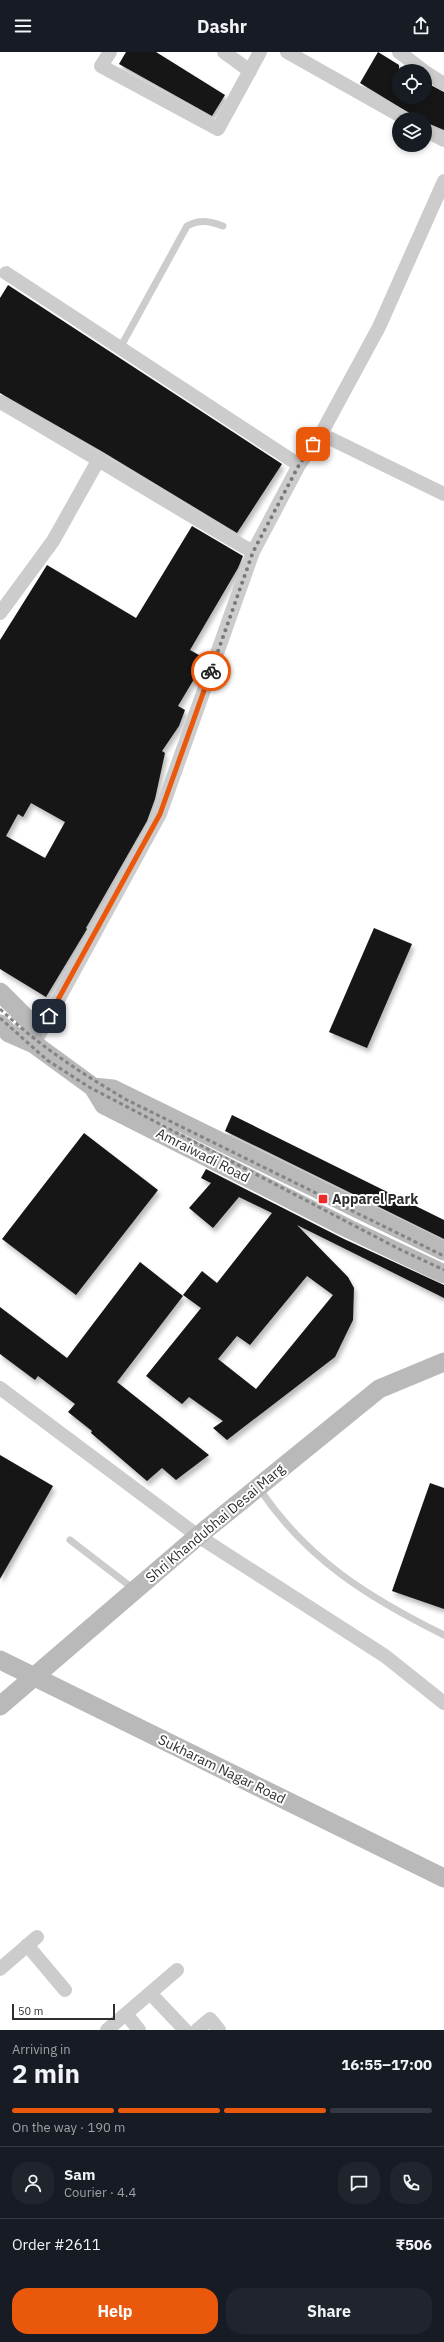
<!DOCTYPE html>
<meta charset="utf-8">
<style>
:root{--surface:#171b24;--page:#20242c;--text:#f1f3f6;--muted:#9ea1a6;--line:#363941;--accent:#ea580c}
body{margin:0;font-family:"IBM Plex Sans",sans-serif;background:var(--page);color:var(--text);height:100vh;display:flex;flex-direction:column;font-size:15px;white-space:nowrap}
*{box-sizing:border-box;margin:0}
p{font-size:13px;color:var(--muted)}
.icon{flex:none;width:22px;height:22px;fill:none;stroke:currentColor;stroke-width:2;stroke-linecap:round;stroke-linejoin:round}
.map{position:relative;height:1978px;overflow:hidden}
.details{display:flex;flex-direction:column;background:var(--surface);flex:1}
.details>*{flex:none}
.tools{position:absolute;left:392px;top:12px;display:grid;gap:8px}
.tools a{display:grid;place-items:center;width:40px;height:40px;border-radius:50%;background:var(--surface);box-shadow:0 2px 6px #0003;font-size:20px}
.scale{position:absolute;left:12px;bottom:10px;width:103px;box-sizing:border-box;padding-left:4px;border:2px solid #2f2f2f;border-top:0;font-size:11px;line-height:14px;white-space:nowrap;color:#2f2f2f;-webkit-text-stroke:3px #fff;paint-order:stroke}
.pin{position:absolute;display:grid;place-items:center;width:34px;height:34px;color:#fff;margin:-17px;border-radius:8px;box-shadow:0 2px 6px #0006}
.courier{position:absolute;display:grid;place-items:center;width:40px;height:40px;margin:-20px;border:3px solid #ea580c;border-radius:50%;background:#fff;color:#222;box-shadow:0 1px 5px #0007}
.head em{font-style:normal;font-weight:700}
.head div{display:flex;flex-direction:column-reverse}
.head{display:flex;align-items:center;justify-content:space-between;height:68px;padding:0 12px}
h1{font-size:26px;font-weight:700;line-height:30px}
.bar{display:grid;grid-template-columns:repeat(4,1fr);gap:6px 4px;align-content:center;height:48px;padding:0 12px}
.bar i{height:5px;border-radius:3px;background:var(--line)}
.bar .selected{background:var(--accent)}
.bar p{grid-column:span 4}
.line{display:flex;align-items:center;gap:10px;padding:0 12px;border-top:1px solid var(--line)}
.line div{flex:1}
.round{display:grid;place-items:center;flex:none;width:42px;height:42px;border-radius:16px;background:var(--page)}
.primary-button{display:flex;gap:8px;margin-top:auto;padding:8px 12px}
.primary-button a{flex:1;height:46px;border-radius:16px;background:var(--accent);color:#fff;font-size:16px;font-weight:700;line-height:46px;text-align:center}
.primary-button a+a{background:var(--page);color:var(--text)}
header{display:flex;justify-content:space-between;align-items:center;height:52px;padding:0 12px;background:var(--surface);font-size:18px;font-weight:700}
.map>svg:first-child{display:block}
</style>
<header><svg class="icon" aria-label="menu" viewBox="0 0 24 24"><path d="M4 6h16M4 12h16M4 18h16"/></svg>Dashr<svg class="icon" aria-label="share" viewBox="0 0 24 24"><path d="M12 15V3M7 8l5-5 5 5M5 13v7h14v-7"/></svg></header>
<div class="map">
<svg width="444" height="1978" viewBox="0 0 444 1978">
<defs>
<filter id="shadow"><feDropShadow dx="2.5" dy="4.5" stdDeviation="2" flood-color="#0004"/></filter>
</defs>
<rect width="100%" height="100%" fill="#fff"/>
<!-- building -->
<path fill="#161616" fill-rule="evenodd" filter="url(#shadow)" d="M126,0H156L225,43L212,64L119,12Z
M378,0L399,13V45H425V30L444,40V78L425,70V67H419L360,31Z
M8,233L282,412L237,481L103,400L0,341V246Z
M192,474L243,504L238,516L190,598L206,607L178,654L185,658L179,674L162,699L165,701L155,747L147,769L86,876L87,877L46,945L0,917V588L47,513L136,566ZM31,751L65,770L45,806L6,784L18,762L23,765Z
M374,876L412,892L367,996L329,980Z
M232,1063L444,1168V1187L225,1079Z
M84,1081L158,1138L76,1243L2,1187Z
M206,1117L344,1187L444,1233V1246L297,1173L348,1225L354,1236L353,1268L335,1305L227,1388L213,1376L223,1369L189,1345L182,1352L146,1324L201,1256L183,1243L202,1219L217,1231L272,1161L239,1145L213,1176L189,1156L211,1131L201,1126ZM307,1224L333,1243L256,1337L218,1307L237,1284L250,1293Z
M140,1210L183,1244L117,1330L209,1403L176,1428L162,1416L147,1429L91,1381L92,1379L68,1360L75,1352L38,1324L35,1328L0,1302V1255L67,1306Z
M0,1403L53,1434L0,1527Z
M430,1431L444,1436V1557L392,1539Z"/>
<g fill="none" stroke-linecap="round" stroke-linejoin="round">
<!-- service -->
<path stroke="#ccc" stroke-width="7" d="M120,296L187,174C200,167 209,169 223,174
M259,1436C306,1507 369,1546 444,1583
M70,1488L135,1538"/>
<!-- minor -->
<path stroke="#ccc" stroke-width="14" d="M110,0L101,14L218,77L260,0
M224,0L250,19
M287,0L406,67
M399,0L424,19
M425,20L444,32
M425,78L444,88
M6,221L299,413
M0,350C85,399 168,451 253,500
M321,382L444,442
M0,561L53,489L99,407
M34,992L160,762L253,500L299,413L321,382L379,275L444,129
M0,1336L198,1484L385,1604L444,1651
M27,1893L65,1938
M0,1917L37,1885
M150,1941L185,1978
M126,1962L139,1978
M107,1978L177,1918
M197,1978L210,1967L219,1978"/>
<!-- secondary -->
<path stroke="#b9b9b9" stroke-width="19" d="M0,940L29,969L34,992
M0,972L9,981L34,992L93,1035L104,1053L349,1177L444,1222
M93,1035L113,1037L444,1199
M0,1608L444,1826
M0,1654L198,1484L379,1337L444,1310"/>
<!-- rail -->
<path stroke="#848484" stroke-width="3" stroke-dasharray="4 3" stroke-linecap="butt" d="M0,957C41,995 79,1020 127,1048L444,1204
M0,966L47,1008L89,1035L399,1197L444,1218"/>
</g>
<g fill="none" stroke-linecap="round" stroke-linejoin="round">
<!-- done -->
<path stroke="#787878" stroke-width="4" stroke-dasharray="0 7.2" d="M211,619L253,500L299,413L313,392"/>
<!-- route -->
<path stroke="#ea580c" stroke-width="5" d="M49,964L160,762L211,619"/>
</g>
<!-- markers -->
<rect fill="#ed2b2b" stroke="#fff" stroke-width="1.5" x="318" y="1142" width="10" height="10" rx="2"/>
<g text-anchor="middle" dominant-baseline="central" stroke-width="4" stroke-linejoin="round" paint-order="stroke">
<!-- street labels -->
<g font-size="14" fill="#2f2f2f" stroke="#fff">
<text transform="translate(203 1103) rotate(27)">Amraiwadi Road</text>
<text transform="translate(215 1471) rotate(-40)">Shri Khandubhai Desai Marg</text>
<text transform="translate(222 1717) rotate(26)">Sukharam Nagar Road</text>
</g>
<!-- poi labels -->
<g font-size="14" font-weight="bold" fill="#2f2f2f" stroke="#fff" text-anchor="start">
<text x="332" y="1147">Apparel Park</text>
</g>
</g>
</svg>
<div class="tools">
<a><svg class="icon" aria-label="locate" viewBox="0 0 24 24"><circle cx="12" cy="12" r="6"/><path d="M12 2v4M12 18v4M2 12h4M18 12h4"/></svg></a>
<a><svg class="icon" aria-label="layers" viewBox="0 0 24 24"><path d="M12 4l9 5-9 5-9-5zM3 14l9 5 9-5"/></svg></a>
</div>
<div class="scale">50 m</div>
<div class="pin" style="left:313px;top:392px;background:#ea580c"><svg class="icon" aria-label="bag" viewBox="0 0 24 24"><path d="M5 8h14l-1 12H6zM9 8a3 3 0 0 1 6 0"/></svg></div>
<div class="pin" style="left:49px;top:964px;background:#1f2937"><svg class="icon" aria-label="home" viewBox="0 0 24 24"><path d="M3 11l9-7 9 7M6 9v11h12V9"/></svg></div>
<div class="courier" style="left:211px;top:619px"><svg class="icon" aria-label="bike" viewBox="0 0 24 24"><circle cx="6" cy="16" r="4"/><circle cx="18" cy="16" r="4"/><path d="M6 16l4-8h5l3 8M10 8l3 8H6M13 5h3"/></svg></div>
</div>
<section class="details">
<div class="head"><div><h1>2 min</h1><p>Arriving in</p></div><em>16:55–17:00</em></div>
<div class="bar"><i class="selected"></i><i class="selected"></i><i class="selected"></i><i></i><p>On the way · 190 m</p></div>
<div class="line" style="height:72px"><a class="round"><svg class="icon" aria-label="person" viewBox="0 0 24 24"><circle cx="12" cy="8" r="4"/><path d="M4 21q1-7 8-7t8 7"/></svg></a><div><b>Sam</b><p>Courier · 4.4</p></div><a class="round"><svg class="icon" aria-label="chat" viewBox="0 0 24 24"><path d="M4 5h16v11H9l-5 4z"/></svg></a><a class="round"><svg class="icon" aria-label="phone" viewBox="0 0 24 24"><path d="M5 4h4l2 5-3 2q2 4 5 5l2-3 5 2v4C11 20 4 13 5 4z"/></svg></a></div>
<div class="line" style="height:52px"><div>Order #2611</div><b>₹506</b></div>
<div class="primary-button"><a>Help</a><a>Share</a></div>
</section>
